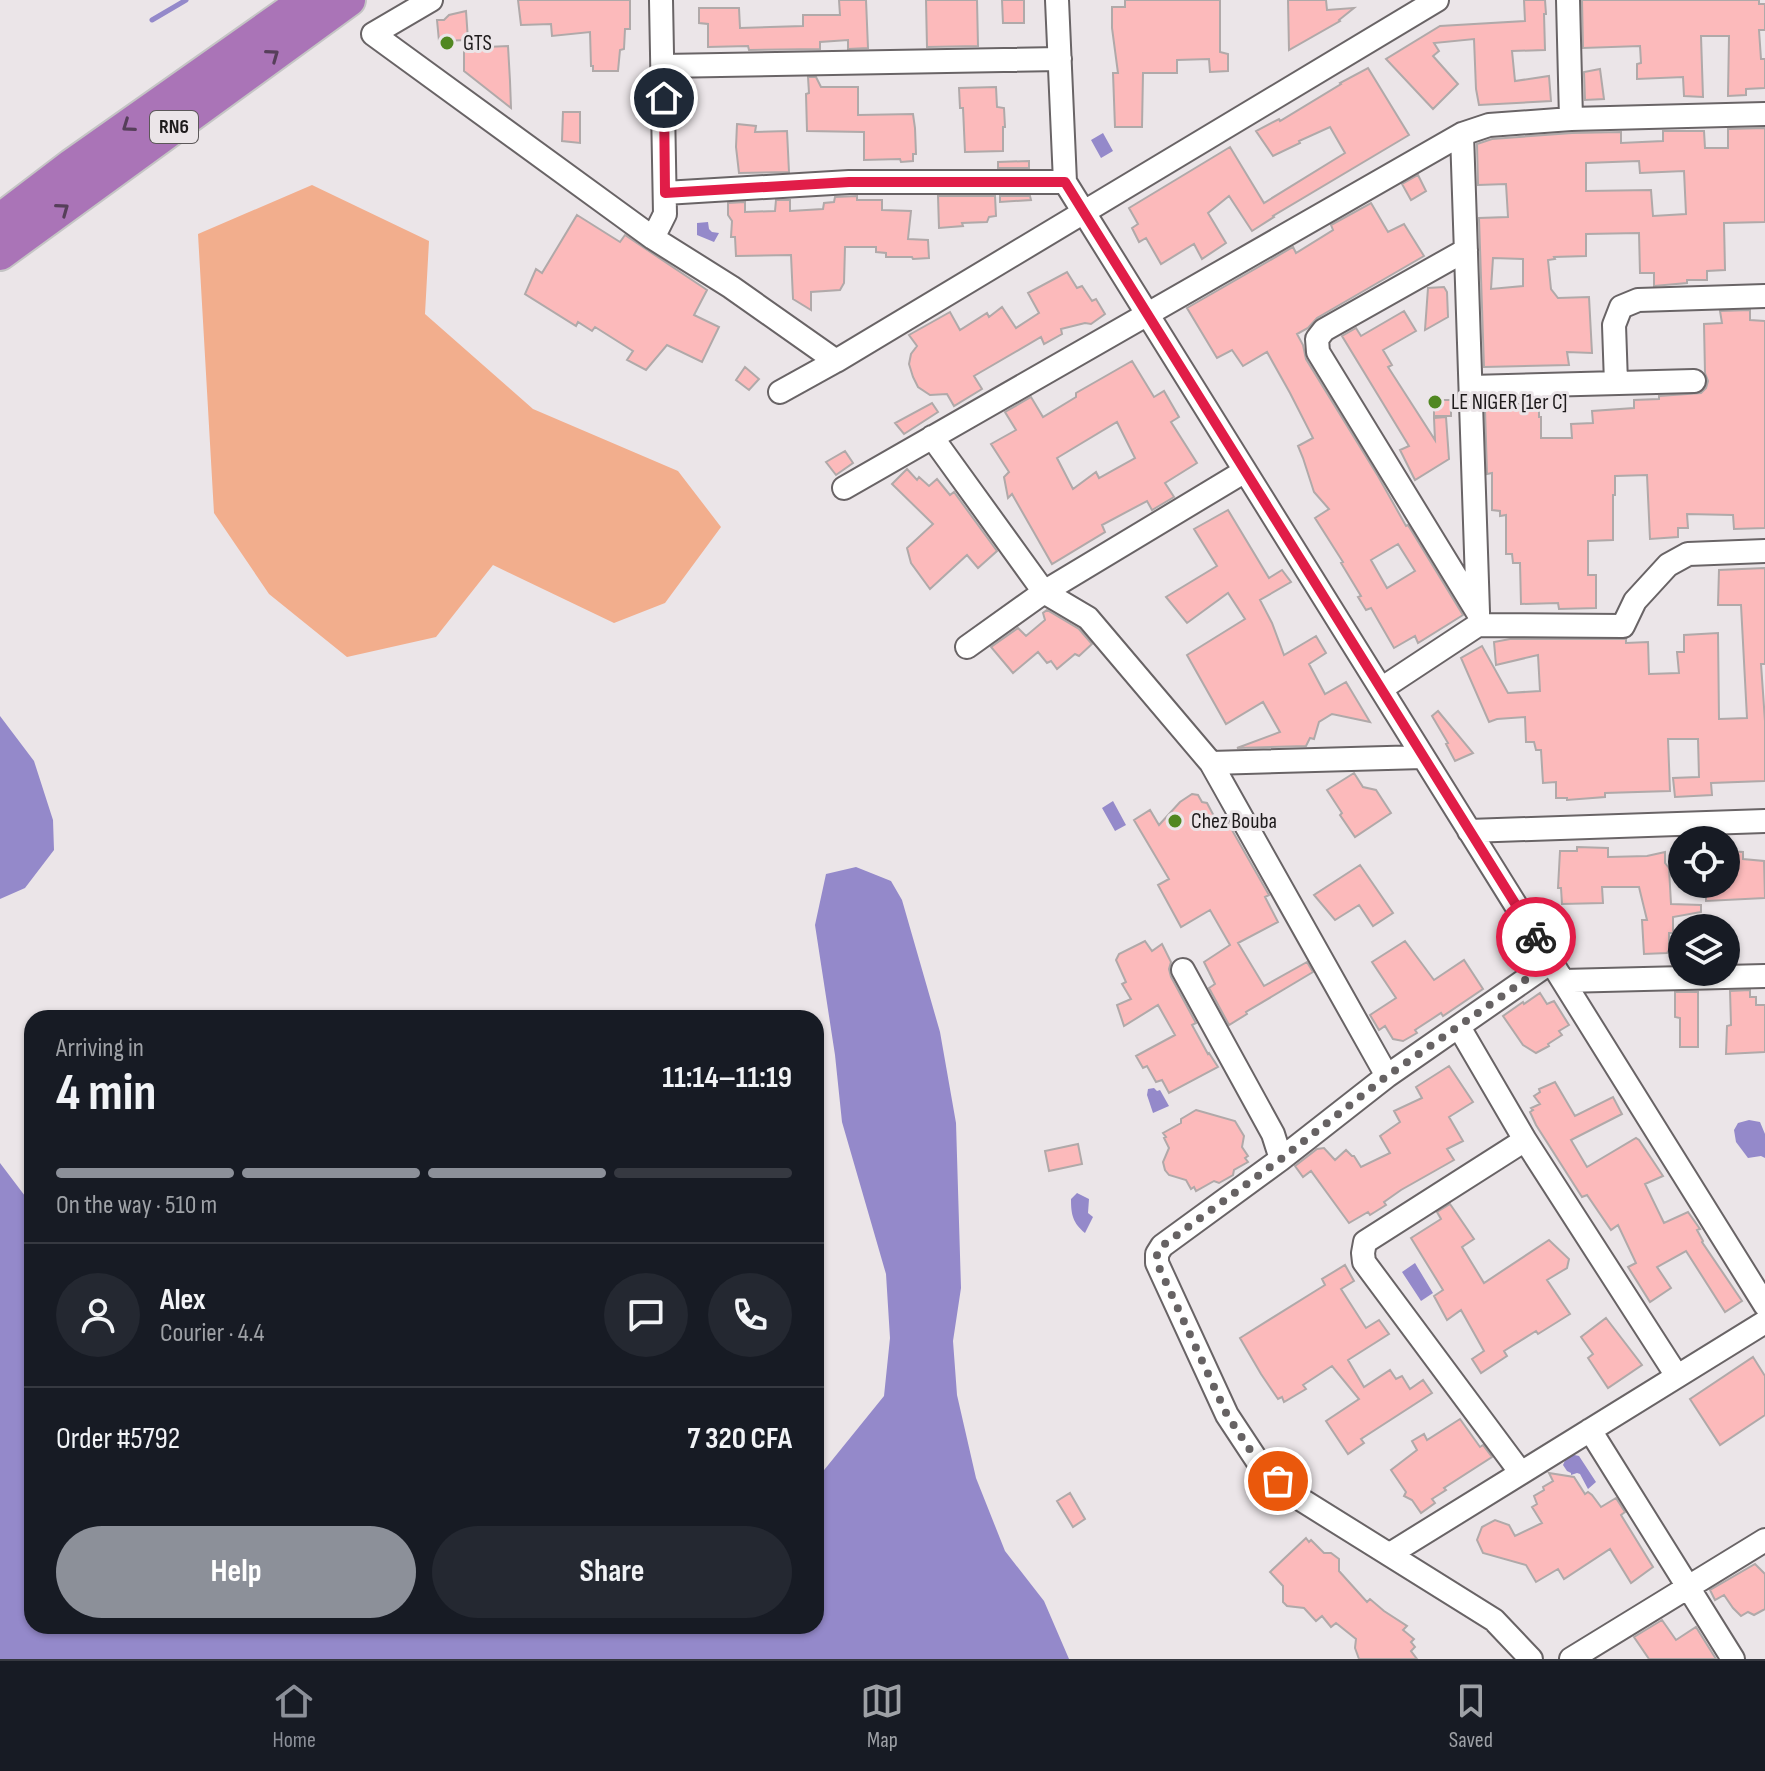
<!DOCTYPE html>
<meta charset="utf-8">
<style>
:root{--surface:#171b24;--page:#242831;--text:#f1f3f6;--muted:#9ea1a6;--line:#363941;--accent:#8c9099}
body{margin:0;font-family:"Sofia Sans Condensed",sans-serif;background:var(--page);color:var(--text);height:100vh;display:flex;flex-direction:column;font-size:30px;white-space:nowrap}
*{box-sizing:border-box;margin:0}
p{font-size:26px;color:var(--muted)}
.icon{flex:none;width:44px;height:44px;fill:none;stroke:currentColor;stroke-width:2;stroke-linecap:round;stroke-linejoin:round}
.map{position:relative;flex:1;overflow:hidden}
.details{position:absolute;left:24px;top:1010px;width:800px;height:624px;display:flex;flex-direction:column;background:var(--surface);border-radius:24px;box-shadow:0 2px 6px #0004}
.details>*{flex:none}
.fabs{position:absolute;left:1668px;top:826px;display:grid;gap:16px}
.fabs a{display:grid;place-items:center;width:72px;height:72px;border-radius:50%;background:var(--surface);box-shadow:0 2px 6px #0004;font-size:40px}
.pin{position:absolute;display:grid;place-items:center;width:68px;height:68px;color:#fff;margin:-34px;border:4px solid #fff;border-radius:50%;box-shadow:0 2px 8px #0007}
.courier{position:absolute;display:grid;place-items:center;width:80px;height:80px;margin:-40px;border:6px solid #e11d48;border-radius:50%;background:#fff;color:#222;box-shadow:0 2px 10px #0007}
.overview em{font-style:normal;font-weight:700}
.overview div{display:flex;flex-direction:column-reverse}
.overview{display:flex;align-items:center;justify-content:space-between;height:136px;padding:0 32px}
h1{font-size:52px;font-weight:700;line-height:60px}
.bar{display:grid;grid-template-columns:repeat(4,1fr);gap:12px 8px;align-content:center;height:96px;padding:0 32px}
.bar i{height:10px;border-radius:6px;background:var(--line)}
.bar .selected{background:var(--accent)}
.bar p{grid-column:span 4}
.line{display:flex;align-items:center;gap:20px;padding:0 32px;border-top:2px solid var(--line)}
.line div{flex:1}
.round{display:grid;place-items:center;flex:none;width:84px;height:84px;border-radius:42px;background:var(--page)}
.cta{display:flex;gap:16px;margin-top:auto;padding:16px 32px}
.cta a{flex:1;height:92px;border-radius:48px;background:var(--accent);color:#fff;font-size:32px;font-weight:700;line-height:92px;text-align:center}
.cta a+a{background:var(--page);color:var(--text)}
.dock{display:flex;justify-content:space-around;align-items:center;height:112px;border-top:2px solid var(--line);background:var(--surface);font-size:22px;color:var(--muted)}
.dock a{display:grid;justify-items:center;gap:4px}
.dock .selected{color:var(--accent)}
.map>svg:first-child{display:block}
</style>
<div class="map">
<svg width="1765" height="1659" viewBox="0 0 1765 1659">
<rect width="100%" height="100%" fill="#ebe5e8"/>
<!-- green -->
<path fill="#f2ae8d" d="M312,185L429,241L425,314L533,409L678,471L721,527L665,603L614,623L493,565L436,637L347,657L269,594L214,513L198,234Z"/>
<!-- water -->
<path fill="#9489ca" d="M1103,133L1113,151L1101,158L1091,140Z
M708,222L709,229L712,232L719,233L714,242L697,235V223Z
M0,716L34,761L53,820L54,850L25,888L0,899Z
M1113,801L1126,825L1115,831L1102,808Z
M856,867L891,881L902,900L940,1032L956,1123L961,1288L953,1341L957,1395L976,1478L1005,1551L1044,1601L1069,1659H0V1163L25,1196L32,1202V1626H816V1480L884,1396L890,1338L886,1274L842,1122L835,1055L815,925L826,874Z
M1154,1088L1157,1091L1160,1090L1169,1106L1153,1113L1147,1095L1148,1089Z
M1749,1120L1760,1122L1765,1134V1158L1761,1156L1748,1158L1736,1142L1734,1130L1738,1123Z
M1077,1193L1089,1199L1088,1213L1093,1217L1085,1233C1073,1223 1071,1215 1071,1199Z
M1415,1263L1433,1293L1421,1301L1402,1272Z
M1570,1454L1579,1456L1596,1482L1588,1489L1580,1474L1577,1473L1571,1475V1473L1567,1471L1563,1465L1566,1458Z"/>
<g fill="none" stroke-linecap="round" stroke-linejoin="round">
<!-- stream -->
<path stroke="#9489ca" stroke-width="5" d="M152,20L186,0"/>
</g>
<!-- building -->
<path fill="#fcbabb" stroke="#b0a9a9" stroke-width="2" fill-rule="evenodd" d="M518,0H630V29H625L624,49L620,50L618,71H593V66H591L590,32L552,36L551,24L521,25Z
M839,0H866L868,48L848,49V40L820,42V49L749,50L748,46L708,47V24L699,23V8H739L740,28L803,26V15H840Z
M926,0H977L978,46L927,47Z
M1002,0H1024V23H1003Z
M1125,0H1220V52L1228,54V71L1210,72L1209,59L1177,60V73H1143L1142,127H1115L1113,73H1118L1112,28V7H1125Z
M1288,0H1326L1327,10L1354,8L1339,20L1340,21L1289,50Z
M1524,0H1545L1546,14H1544L1545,50L1512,51L1515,81L1549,76L1551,101L1479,105L1476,89L1474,39L1434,43L1439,51L1433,56L1458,84L1433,109L1386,59L1440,26L1525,21Z
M1582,0H1759V4H1765V30H1759L1761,59H1765V88L1746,89V95L1728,96L1729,36H1701L1703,97L1684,96L1683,77L1637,79V64L1641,63L1640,46L1583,48Z
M466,11L468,40L439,41L437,20H444L449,15Z
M508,46L510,81L511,108L464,71V48Z
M1368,68L1409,135L1273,216L1274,217L1252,231L1229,196L1208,213L1226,243L1202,259L1194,244L1161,264L1146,238L1139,242L1132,228L1138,224L1129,208L1230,147L1264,203L1345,153L1330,127L1299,141L1300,143L1273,156L1256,131L1279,119L1280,121L1341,84L1340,83Z
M1600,69L1604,99L1585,100L1584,72Z
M808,77H816L821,87H858V115L913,114L915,128L916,154H913V161L901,162L900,159L864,160V132L807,131L806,94L809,93Z
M996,87L997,107L1004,108L1005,127H1003V151L965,152L963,108H960L959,88Z
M563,112H580V143L562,141Z
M737,124L756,126L755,132L787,131L789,172L739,173L736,147Z
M1765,128V222L1724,223L1725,270L1707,271V280H1687V283L1654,286V273H1640L1639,233L1586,234V256L1554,257L1555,259L1548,260L1551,289L1558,298L1589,297L1592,353L1567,352L1569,365L1484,367L1479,218L1508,217L1506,184L1478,185L1477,144L1492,139L1572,133L1621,132V143L1663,141V131H1704L1705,148H1728V129ZM1639,161L1640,173L1684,171L1686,214L1653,216L1651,190L1586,191V163ZM1493,258L1523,259V286L1491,289Z
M1029,161V168H998V162Z
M1418,175L1426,191L1411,200L1402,184Z
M857,196V200H882V210L911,211L908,239L928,240L929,258L913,259L912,257H886V253L876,252V247H845L844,283L840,290L811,292V310L793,299L791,255L736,256L735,237H731L732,221L728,215V203L745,202V212L775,211L776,200H790V211L823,209L824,203L834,202L835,197Z
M938,196H995L996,216L989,217L987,222L962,223L963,226L939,228Z
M1000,196H1030L1031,200L1000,202Z
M1371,203L1388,232L1404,224L1424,256L1317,318L1308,328L1297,334L1303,345L1306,359L1378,476L1406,526L1408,525L1463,615L1418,643L1415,636L1394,648L1371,608L1366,610L1358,597L1361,596L1341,563L1343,562L1315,518L1329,509L1314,492L1303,458L1298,446L1313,438L1290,393L1267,352L1243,366L1232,350L1217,358L1187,308L1293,247L1296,253L1333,230L1331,225ZM1398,544L1415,571L1387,588L1371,560Z
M577,215L620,242L625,235L707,290L694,315L719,327L702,362L667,345L646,370L627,360L633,351L595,327L592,331L578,322L576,326L525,294L536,269L542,273Z
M1067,272L1077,288L1082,286L1092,301L1096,299L1105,314L1091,324L1085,323L1061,329L1062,334L1044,344L1041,337L974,376L982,389L954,406L947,394L930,395L918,387L913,377L909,364L911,354L917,346L909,335L950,312L960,330L987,313L989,317L1002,307L1016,328L1039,313L1028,293Z
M1444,287L1447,292L1448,317L1425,330L1428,288Z
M1750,310V320L1765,321V528L1734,529L1733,515L1687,514L1688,528H1678V537L1650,539L1647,475L1615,476V495H1613V540L1588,541V575H1596V608L1559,609L1558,603L1521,604L1520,563H1513L1512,554H1506V515L1500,516V511L1492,510V473L1487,474L1485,409L1510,407V405L1539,402V417H1541V438H1572L1571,424L1593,423L1592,411L1634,408V400L1659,399V396L1701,393L1706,388L1708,381L1705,373L1704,324L1722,323L1720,311Z
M1404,311L1416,331L1383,350L1392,365L1388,367L1435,440L1434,418L1446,417L1449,459L1415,480L1400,450L1409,446L1342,336L1356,328L1361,336Z
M1132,361L1154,397L1164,391L1179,417L1171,422L1197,463L1165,483L1174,497L1152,510L1147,501L1102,525L1105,532L1052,564L1012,494L1008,498L1004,477L1009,472L991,444L1016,430L1005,412L1031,397L1043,417L1076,397V393ZM1117,422L1135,458L1099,478L1096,472L1073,489L1057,458Z
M745,367L759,379L749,390L736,380Z
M1434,400H1451V416H1434Z
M932,403L938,412L904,434L895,423Z
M845,451L853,463L836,475L826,462Z
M907,469L917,480L919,477L929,486L937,479L950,495L954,492L997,551L978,568L967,555L930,589L911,563L907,548L933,524L892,484Z
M1228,510L1269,578L1282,570L1291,582L1260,600L1272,623L1284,655L1316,636L1326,653L1309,664L1325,694L1346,682L1370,722L1332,714L1319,722L1314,739L1310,738L1306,746L1237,748L1280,732L1263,702L1226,724L1187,655L1245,619L1228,593L1187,623L1166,597L1217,566L1194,529Z
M1765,568V664H1761L1765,721V781L1711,783L1712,795L1675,797L1673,778L1699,777L1698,739H1668L1670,791L1605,793V797L1567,800V798H1556V782L1543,783L1541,750H1536L1534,742H1526L1525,717L1497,719L1489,722L1461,658L1482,646L1508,693L1540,691L1538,655L1496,665L1494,642L1510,639H1626V643L1648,642L1649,674L1679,673L1677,652H1684V635L1718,633L1719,719L1747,718L1741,605H1718L1719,570Z
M1047,610L1079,629L1092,644L1079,656L1075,654L1057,669L1051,661L1047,663L1038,652L1013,673L991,647L1018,628L1026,636L1045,620L1043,613Z
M1438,711L1473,753L1455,761L1446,744L1448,743L1432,716Z
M1354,773L1363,787L1376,790L1391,813L1355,837L1340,815L1342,813L1327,790Z
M1192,794L1198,795L1202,802L1207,803L1216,820L1224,816L1269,895L1265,897L1278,922L1238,943L1264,986L1307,962L1313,972L1246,1012L1247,1014L1229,1025L1209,988L1215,984L1204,962L1230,945L1210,910L1181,927L1158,885L1169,879L1134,820L1150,810L1159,825L1180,802Z
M1577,847L1608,848V857L1647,856L1665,852V863L1669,868L1671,904L1701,905V912L1673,917V933H1669V950L1667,953L1644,954L1642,920H1647L1639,887H1602L1603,903L1562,904L1561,888H1558L1560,851H1577Z
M1726,851L1743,852V859L1764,861L1765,898L1706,901V884H1726Z
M1360,865L1393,913L1373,926L1359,905L1335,920L1314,895Z
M1145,941L1152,951L1162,944L1171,962L1169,969L1171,977L1196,1023L1192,1025L1208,1054L1209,1053L1218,1067L1169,1093L1162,1080L1156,1082L1147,1066L1143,1068L1136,1056L1175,1035L1158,1005L1124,1026L1117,1005L1131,999L1122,984L1126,982L1116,960L1119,954Z
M1405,941L1434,980L1464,960L1483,989L1443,1016L1441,1013L1415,1030L1417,1033L1403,1041L1393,1039L1385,1026L1379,1030L1370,1015L1396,998L1372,962Z
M1750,990V997H1756V1005H1765V1052L1726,1054L1727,1026L1731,1025L1730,991Z
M1675,992H1698V1047H1680V1018L1675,1017Z
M1540,993L1547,1004L1554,1001L1569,1025L1559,1031L1562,1035L1548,1044L1549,1046L1536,1053L1523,1045L1503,1016L1523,1002L1524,1004Z
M1449,1066L1473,1102L1449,1117L1463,1141L1447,1149L1454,1160L1401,1190L1384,1202L1386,1205L1370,1215L1368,1212L1349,1223L1311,1171L1303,1177L1295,1166L1317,1149L1324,1148L1335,1160L1346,1150L1352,1156H1354L1361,1167L1390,1153L1380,1136L1400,1122L1394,1111L1422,1098L1416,1087Z
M1555,1082L1575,1116L1613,1097L1622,1114L1571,1140L1587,1167L1636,1138L1639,1140L1663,1176L1645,1184L1664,1223L1688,1212L1700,1229L1697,1230L1703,1241L1702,1242L1742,1301L1725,1312L1686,1251L1657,1267L1671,1288L1650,1302L1628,1267L1636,1263L1618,1225L1611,1230L1587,1195L1582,1197L1536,1125L1530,1112L1533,1110L1531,1108L1540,1104L1534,1096L1540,1092L1539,1089Z
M1196,1110L1235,1121L1244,1136L1242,1147L1248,1156L1245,1158L1248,1162L1234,1170L1233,1175L1219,1183L1214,1181L1196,1191L1194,1187L1191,1189L1186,1180L1169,1175L1165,1170L1163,1162L1169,1148L1164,1138L1166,1137L1163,1133L1181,1123V1119Z
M1078,1144L1082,1164L1049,1171L1045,1151Z
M1450,1204L1474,1239L1462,1247L1484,1283L1549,1240L1569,1259L1567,1268L1547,1280L1570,1314L1538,1334L1536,1331L1504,1351L1507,1356L1481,1373L1472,1359L1484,1351L1461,1310L1447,1320L1434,1296L1443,1290L1411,1238L1441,1219L1437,1212Z
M1345,1265L1354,1281L1341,1289L1366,1328L1379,1320L1389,1334L1348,1360L1364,1387L1390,1370L1396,1379L1402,1376L1410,1389L1423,1380L1432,1393L1361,1439L1364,1443L1348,1454L1326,1421L1359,1399L1332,1366L1303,1385L1306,1389L1284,1402L1282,1397L1278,1399L1261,1374L1240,1338L1325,1285L1322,1279Z
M1606,1318L1642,1365L1608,1388L1588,1358L1593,1354L1581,1337Z
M1753,1357L1765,1376V1415L1720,1445L1690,1399Z
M1460,1419L1480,1447L1483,1445L1492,1457L1444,1488L1446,1490L1432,1499L1435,1503L1421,1513L1412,1500L1404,1496L1406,1492L1391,1470L1417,1450L1412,1441L1424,1434L1427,1440Z
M1549,1473L1574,1477L1585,1494L1588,1492L1592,1495L1601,1507L1616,1498L1625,1512L1621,1515L1653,1567L1631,1583L1610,1549L1564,1579L1558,1569L1536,1582L1526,1565L1483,1553L1477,1540L1482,1527L1495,1520L1509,1525L1515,1536L1542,1523L1532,1507L1537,1504L1534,1496L1544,1490L1543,1487L1553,1481Z
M1070,1493L1085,1519L1073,1527L1057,1501Z
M1306,1538L1309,1542L1311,1540L1324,1553H1331L1339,1559V1571L1367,1602L1370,1599L1384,1611L1407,1626L1403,1630L1414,1639L1411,1642L1415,1647L1411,1651L1417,1659H1359L1355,1648L1356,1639L1336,1623L1331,1627L1322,1616L1316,1621L1304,1608L1287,1606L1283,1602V1586L1270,1572Z
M1755,1564L1765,1574V1609L1754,1615L1748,1612L1741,1616L1733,1608L1724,1595L1715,1600L1710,1590Z
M1662,1620L1676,1640L1696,1627L1716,1659H1649L1634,1637Z"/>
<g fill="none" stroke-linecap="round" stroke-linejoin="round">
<defs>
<path id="minor" d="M431,0L373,34L653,238L731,287L836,361
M1057,0L1065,182L1765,1305
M1568,0L1571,119
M663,66L1060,59
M1462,134L1478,612
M665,193L849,182H1065
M653,238L665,214L661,0
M1466,250L1324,330L1317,339L1318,352L1478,613
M1616,383L1614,325L1621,307L1638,300L1765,296
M1471,387L1694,381
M780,392L836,361L1437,0
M932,437L1044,592L1088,618L1211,763L1387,1076
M844,488L1462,134L1489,125L1571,119L1765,114
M967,647L1044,592L1245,471
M1381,689L1478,625L1623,626L1635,601L1668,565L1688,554L1765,551
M1211,763L1423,757
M1469,831L1765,821
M1183,970L1273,1134L1281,1159
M1563,981L1765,976
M1459,1027L1525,1140L1677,1376
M1590,1430L1733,1659
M1521,1473L1364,1262L1363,1253L1365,1242L1525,1140
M1390,1554L1765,1322
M1531,1659L1494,1620L1297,1497L1260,1465L1227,1415L1157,1263V1254L1162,1246L1281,1159L1387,1076L1551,962
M1571,1659L1765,1540"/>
<path id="highway" d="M0,220L72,165L306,0
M0,254L349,0"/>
</defs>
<!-- minor casing -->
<use href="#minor" stroke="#696466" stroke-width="26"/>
<!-- highway casing -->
<use href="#highway" stroke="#c4c4c4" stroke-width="36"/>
<!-- minor -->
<use href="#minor" stroke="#fff" stroke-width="22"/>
<!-- highway -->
<use href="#highway" stroke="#aa74b7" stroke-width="32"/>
</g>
<!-- one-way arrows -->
<defs><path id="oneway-chevron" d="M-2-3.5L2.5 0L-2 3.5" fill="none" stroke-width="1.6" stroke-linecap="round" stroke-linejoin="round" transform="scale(2)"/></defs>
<g stroke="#563f5a">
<use href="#oneway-chevron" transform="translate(273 55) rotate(-36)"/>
<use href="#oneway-chevron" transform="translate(128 126) rotate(145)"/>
<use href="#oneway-chevron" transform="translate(63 209) rotate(-36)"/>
</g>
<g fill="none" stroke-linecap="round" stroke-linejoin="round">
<!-- done -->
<path stroke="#666263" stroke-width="8" stroke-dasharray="0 14.4" d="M1278,1481L1260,1465L1227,1415L1157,1263V1254L1162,1246L1281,1159L1387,1076L1551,962L1536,937"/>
<!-- route -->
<path stroke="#e11d48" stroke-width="10" d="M664,98L665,193L849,182H1065L1536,937"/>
</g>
<!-- markers -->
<g fill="#518721" stroke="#ebe5e8" stroke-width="3">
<circle cx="447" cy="43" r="8"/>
<circle cx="1435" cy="402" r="8"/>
<circle cx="1175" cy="821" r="8"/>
</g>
<g text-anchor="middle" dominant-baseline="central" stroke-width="6" stroke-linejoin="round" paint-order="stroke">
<!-- shield labels -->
<rect fill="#ebe5e8" stroke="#5c5859" stroke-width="2" x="150" y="111" width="48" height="32" rx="6"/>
<g font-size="20" font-weight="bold" fill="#1e1b1c">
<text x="174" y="127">RN6</text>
</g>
<!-- poi labels -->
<g font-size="22" fill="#1e1b1c" stroke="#ebe5e8" text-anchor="start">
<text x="463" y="43">GTS</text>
<text x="1451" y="402">LE NIGER [1er C]</text>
<text x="1191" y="821">Chez Bouba</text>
</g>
</g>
</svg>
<div class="fabs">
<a><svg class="icon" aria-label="locate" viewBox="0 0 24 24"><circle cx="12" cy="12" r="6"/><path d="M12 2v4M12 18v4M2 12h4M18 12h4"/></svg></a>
<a><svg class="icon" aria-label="layers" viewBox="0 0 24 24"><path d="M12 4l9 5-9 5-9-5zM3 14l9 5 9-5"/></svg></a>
</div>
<div class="pin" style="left:1278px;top:1481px;background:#ea580c"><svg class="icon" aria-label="bag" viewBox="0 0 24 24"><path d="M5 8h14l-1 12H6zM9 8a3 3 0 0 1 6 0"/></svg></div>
<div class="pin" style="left:664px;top:98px;background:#1f2937"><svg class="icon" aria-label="home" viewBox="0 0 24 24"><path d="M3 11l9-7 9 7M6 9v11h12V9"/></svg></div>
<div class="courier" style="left:1536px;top:937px"><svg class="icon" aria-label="bike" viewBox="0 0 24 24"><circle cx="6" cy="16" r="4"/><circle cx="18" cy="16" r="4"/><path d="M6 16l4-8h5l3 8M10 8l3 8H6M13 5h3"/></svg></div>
<section class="details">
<div class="overview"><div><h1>4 min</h1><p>Arriving in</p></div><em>11:14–11:19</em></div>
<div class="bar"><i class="selected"></i><i class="selected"></i><i class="selected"></i><i></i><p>On the way · 510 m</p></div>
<div class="line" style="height:144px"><a class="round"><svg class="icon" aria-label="person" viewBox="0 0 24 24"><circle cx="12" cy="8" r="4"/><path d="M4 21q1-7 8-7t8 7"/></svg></a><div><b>Alex</b><p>Courier · 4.4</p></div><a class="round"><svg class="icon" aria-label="chat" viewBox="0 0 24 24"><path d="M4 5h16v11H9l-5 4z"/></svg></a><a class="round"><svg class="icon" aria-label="phone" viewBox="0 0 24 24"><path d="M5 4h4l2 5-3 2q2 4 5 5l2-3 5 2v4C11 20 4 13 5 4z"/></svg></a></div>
<div class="line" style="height:104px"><div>Order #5792</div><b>7 320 CFA</b></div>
<div class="cta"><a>Help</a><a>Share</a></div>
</section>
</div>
<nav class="dock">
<a class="selected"><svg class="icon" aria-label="home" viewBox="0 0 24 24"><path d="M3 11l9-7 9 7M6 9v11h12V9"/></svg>Home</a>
<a><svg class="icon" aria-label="map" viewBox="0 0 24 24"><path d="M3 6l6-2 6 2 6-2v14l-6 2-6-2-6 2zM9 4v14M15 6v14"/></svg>Map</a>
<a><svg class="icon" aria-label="saved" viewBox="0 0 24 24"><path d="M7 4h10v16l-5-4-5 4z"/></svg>Saved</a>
</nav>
